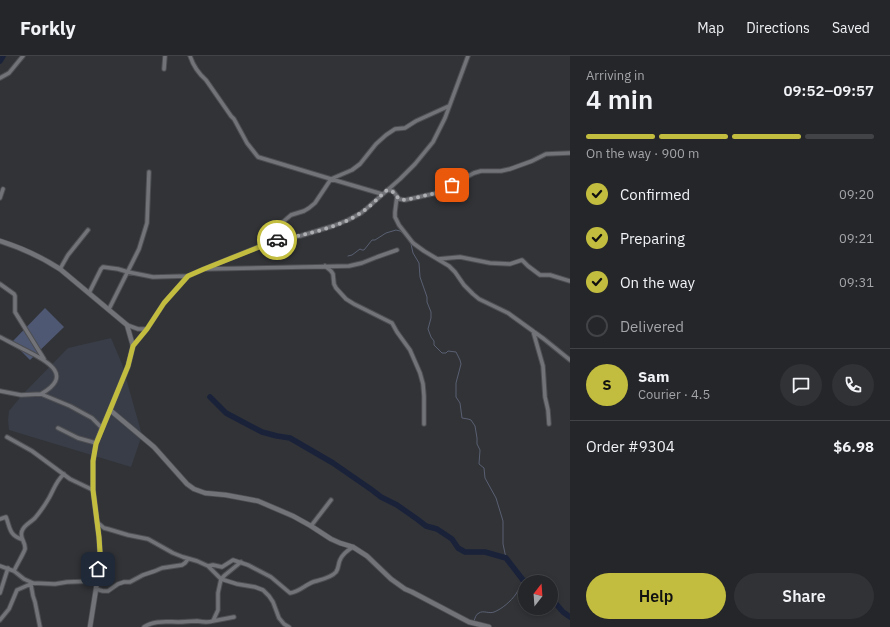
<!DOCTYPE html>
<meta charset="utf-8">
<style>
:root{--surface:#252629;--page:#313235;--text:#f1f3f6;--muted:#a3a5a8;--line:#424346;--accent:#c2bd3f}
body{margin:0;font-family:"IBM Plex Sans",sans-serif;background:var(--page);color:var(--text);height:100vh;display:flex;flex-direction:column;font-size:15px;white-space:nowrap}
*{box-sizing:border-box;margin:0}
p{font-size:13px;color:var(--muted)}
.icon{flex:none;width:22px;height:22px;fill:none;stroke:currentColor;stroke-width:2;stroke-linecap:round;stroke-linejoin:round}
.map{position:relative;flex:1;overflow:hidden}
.details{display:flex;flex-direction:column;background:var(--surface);width:320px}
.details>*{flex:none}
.needle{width:26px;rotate:17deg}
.buttons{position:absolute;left:518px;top:519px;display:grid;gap:8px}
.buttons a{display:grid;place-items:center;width:40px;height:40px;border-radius:50%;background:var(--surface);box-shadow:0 2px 6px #0003,0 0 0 1px var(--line);font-size:20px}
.pin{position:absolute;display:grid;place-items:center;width:34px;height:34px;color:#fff;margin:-17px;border-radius:8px;box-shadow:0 2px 6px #0006}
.courier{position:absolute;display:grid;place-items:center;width:40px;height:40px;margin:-20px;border:3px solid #c2bd3f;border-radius:50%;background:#fff;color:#222;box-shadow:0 1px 5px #0007}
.overview em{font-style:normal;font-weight:600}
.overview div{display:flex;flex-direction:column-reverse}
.overview{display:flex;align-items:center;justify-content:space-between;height:68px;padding:0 16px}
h1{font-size:26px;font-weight:600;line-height:30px}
.bar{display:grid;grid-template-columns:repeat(4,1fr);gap:6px 4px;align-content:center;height:48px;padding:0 16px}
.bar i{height:5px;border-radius:3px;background:var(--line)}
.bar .selected{background:var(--accent)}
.bar p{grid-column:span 4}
.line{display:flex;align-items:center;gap:10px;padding:0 16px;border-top:1px solid var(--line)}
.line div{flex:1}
.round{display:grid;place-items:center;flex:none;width:42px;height:42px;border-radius:21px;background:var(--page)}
ol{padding:0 16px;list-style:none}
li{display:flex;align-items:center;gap:12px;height:44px}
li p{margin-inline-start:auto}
li .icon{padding:4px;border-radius:50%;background:var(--accent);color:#111;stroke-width:4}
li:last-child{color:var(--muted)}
li i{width:22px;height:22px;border:2px solid var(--line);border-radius:50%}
.button{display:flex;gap:8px;margin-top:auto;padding:8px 16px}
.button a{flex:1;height:46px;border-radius:24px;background:var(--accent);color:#111;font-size:16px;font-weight:600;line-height:46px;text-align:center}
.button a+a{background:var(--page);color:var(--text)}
header{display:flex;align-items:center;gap:24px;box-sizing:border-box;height:56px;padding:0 20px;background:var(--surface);border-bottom:1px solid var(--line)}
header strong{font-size:19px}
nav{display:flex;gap:22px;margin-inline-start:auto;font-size:14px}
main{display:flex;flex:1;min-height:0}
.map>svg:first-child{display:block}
</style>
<header>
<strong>Forkly</strong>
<nav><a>Map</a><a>Directions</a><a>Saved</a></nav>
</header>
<main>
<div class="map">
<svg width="570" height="571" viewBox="0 0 570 571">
<rect width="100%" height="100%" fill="#313337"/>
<!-- built -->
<path fill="#393d47" d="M111,282L122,308L142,379L131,411L9,374L8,364L9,355L23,338L68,292Z"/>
<!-- green -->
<path fill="#4e5872" d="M45,252L64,271L30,304L12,286Z"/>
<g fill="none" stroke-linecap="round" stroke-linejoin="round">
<!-- stream -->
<path stroke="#5a6072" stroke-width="1" d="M348,200L352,199L360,193L362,194H364L372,184H375L386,177L396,174L400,175L405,179L411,188L413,197L419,207L420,221L427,241V246L431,256V262L428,273L431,281L434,285V289L442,297H446L448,295L456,296L460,304L461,308L456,327V341L460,347L462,362L468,363L471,364L475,370L477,382V388L480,394L479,408L484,412L485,422L496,442L503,465V488L506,502
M474,565C475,562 476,558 479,557C483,554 489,558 494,556C502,553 511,545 516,538C519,533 521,528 523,524"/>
<!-- river -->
<path stroke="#1a223a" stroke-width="5.5" d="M0,5L3,0
M210,341L226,357L241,365L262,376L277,380L290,382L333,407L372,434L381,441L397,449L417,463L426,470L437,473L452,483L458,492L465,496H485L506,502L523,524L531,526
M551,542L563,556L570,561"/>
<defs>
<path id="minor" d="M190,0C193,9 199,18 206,24L231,60L234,63L247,87L258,101L331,123L382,138
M164,13L165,0
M0,22L9,17L23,0
M387,134L393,135L399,143L405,144L437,137L474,117L481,115H501L510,113L532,105L546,98L570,97
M397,140L395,156V161L399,169L413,187L424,195L449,210L455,216L464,229L473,238L479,243L508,257L544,283L570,304
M0,142L3,133
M270,186L277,171L291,159L304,155L309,152L315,147L331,123L352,114L360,108L376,88L386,79L395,73L405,72L416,65L449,50
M438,203L460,201L490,207L510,208L522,204L528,210L540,219H550L570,225
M325,210L331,215L333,218L334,228L336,232L346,243L354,248L392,267L397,276L410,294L420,317L423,328L424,340V368
M60,213L68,199L88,174
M206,213L304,211L349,210L362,207L377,201L397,194
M0,228L14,238L15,240V256L44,303
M89,237L101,213L103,211L118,213L128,216L153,221L188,220
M109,253L139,193L147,167L149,116
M127,269L138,273H147
M533,275L543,310L545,341L548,354L549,368
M0,281C10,286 19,291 29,296C49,306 73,320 41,338
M133,290L147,273L164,247L188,220L204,213L273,185L300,180L333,170L348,164L361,157L366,153L400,123L415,108L433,86L445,62L468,0
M0,335L21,339L41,338L70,350L92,362L102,372
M58,372L78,382L96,387
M7,381L32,395L70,423L93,434
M0,463L6,461C10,471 9,479 21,483
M97,466L104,472L108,473L128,479L148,483L173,497L183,501L197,505L208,510L213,509L222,511L233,504L248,509L271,521L290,537C299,536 305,529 313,526C320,524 331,522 336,516C339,512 338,508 340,504C342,499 348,494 353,491
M311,470L331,444
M0,510L14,515L24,523L33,527L55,528L67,526L97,525
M208,510L221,523L237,528L255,531L263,534L269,540L273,546L279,562L284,568L289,571
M14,515C16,510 24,497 25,493C26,486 19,482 22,475C24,469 30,467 35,462C40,456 45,449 49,442C54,433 56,425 64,418
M31,529L33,540L35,546L40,571
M96,533L103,535H108L118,528L124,526H130L143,519L155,515L162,512L182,509L185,507L188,503
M0,537L8,512
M0,564L9,553L17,534L33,527
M213,565L234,561
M144,571C154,564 167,566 178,566C184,566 191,565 197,565C203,566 207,567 213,565L218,554V537L221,523L225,519L241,506"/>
<path id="tertiary" d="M0,185C22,192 40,200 60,213L127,269L133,290L128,310L110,354L102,372L96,387L93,405V434L99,481L100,496L96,533L90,571
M110,354L154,391L187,428L194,433L205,437L226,439L258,445L293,460L311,470L331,483L340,487L353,491L367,500L391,523L405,533L412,536L469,566L489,571"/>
</defs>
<!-- minor casing -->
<use href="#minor" stroke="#4d4e52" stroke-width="5.5"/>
<!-- tertiary casing -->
<use href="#tertiary" stroke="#4d4e52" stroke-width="6"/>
<!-- minor -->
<use href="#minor" stroke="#717378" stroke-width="3.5"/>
<!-- tertiary -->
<use href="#tertiary" stroke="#717378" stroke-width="4.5"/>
</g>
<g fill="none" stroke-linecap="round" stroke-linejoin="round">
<!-- done -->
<path stroke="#aeafb2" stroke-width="4" stroke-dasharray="0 7.2" d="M277,184C303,179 340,172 362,156C371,150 379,141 387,134L393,136L399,143L405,144L437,137L452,129"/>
<!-- route -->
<path stroke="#c2bd3f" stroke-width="5" d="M98,513L100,496L99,481L93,434V405L96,388L128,310L133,290L147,273L164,247L188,220L204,213L277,184"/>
</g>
</svg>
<div class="buttons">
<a><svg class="needle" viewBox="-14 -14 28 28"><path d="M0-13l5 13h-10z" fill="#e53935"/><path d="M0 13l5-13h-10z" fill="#a3a5a8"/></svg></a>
</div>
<div class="pin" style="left:452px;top:129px;background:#ea580c"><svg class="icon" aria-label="bag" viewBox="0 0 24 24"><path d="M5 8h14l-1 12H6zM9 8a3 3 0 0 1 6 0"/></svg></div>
<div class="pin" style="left:98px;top:513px;background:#1f2937"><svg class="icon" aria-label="home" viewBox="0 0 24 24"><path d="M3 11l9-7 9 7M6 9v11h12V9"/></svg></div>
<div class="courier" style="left:277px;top:184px"><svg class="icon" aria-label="car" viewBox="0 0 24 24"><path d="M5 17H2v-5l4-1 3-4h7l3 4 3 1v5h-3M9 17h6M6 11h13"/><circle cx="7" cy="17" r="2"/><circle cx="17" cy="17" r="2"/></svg></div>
</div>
<section class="details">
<div class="overview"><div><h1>4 min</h1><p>Arriving in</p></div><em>09:52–09:57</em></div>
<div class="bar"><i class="selected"></i><i class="selected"></i><i class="selected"></i><i></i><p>On the way · 900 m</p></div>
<ol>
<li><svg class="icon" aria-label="check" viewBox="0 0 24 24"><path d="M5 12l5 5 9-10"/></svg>Confirmed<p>09:20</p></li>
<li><svg class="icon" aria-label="check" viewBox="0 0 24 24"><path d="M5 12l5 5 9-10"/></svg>Preparing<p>09:21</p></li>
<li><svg class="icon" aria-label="check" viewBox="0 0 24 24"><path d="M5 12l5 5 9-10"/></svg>On the way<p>09:31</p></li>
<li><i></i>Delivered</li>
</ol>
<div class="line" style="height:72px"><b class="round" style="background:var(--accent);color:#111">S</b><div><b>Sam</b><p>Courier · 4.5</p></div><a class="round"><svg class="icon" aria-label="chat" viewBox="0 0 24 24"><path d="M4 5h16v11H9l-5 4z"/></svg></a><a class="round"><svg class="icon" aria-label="phone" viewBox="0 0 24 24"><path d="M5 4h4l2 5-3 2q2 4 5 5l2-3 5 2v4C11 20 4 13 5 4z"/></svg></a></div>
<div class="line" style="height:52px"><div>Order #9304</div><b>$6.98</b></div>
<div class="button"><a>Help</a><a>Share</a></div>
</section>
</main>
